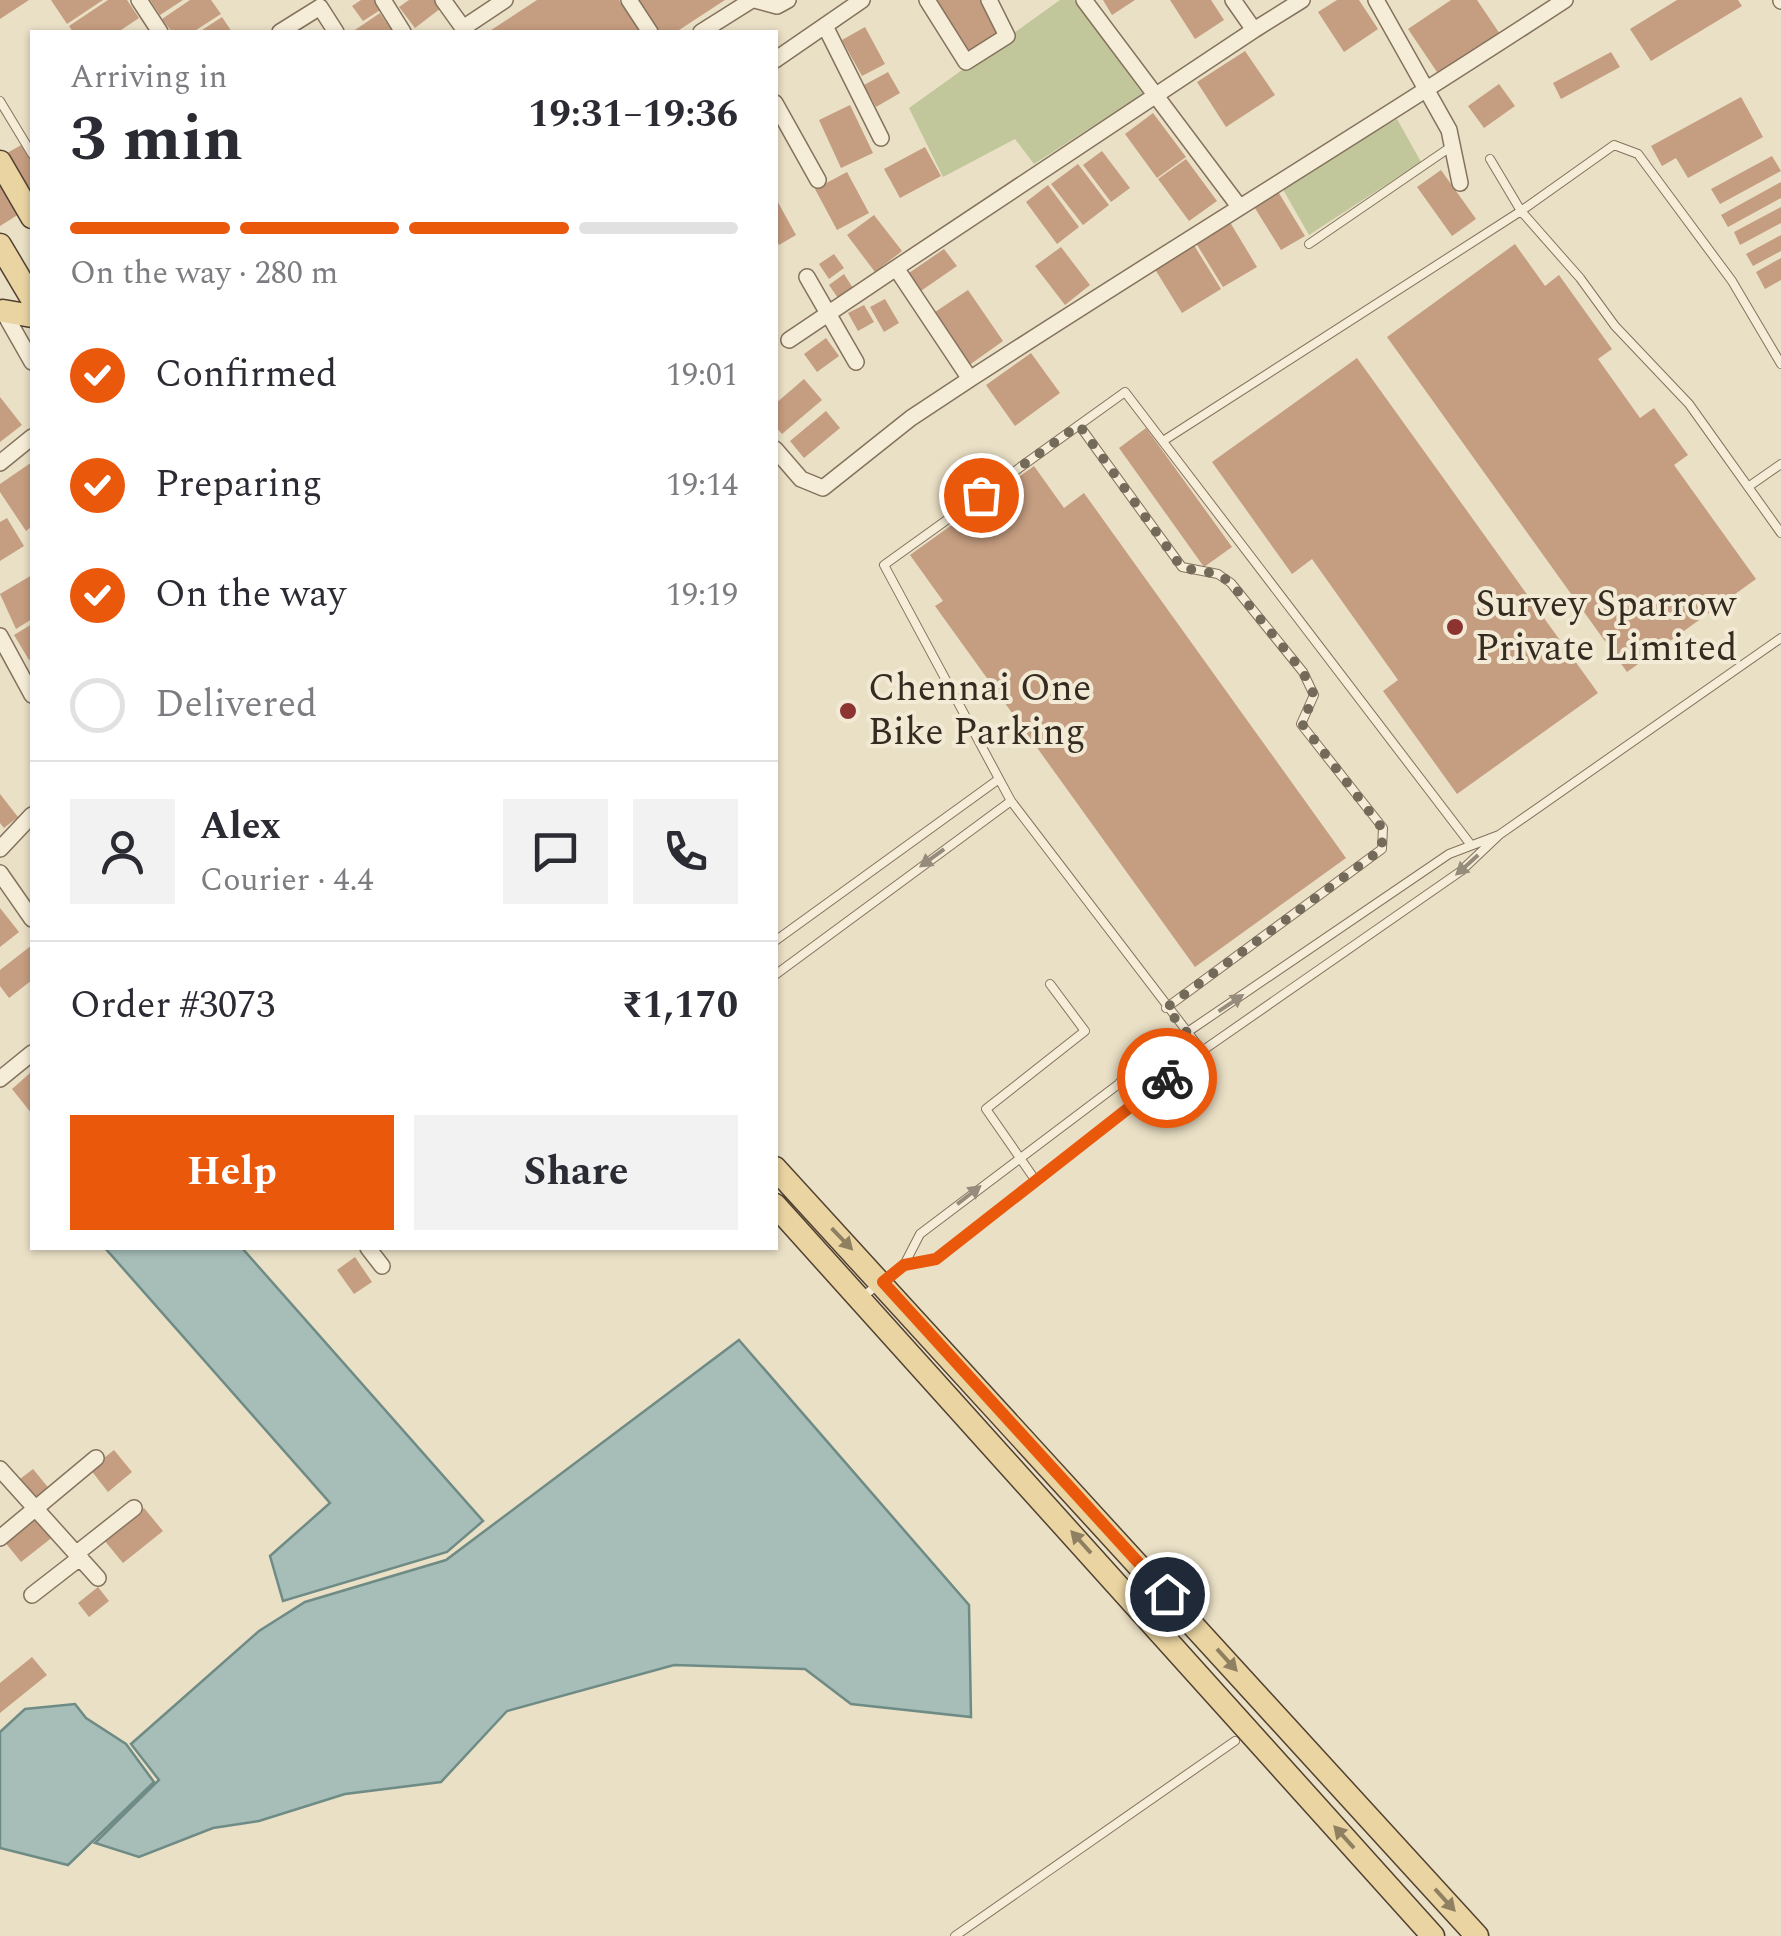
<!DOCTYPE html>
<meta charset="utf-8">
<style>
:root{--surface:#fff;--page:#f2f2f3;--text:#2b2b33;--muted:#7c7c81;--line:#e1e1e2;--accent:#ea580c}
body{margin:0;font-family:Spectral,serif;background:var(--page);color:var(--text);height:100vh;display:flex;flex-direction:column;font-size:38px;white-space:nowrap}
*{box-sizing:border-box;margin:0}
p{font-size:32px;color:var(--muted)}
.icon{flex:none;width:55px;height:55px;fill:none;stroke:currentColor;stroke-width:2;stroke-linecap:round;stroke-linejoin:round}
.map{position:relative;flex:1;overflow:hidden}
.sheet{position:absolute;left:30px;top:30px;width:748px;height:1220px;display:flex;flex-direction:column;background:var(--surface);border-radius:0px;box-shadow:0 2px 8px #0004}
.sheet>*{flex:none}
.pin{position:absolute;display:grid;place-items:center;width:85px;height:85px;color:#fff;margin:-42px;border:5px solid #fff;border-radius:50%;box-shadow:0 2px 10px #0007}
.courier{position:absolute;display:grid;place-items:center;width:100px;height:100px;margin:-50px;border:8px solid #ea580c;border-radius:50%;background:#fff;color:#222;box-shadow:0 2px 12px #0007}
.headline em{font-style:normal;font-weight:700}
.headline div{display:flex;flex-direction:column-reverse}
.headline{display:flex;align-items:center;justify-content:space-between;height:170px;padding:0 40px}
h1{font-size:65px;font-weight:700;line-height:75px}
.bar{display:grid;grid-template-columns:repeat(4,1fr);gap:15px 10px;align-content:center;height:120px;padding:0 40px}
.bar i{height:12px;border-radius:8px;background:var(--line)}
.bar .current{background:var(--accent)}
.bar p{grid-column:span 4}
.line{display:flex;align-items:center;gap:25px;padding:0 40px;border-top:2px solid var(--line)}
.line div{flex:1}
.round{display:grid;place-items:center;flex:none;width:105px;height:105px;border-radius:0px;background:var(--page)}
ol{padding:0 40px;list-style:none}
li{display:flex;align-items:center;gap:30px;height:110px}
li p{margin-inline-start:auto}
li .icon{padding:10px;border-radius:50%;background:var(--accent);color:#fff;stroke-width:4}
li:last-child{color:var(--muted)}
li i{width:55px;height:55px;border:5px solid var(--line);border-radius:50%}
.action{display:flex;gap:20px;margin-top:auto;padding:20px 40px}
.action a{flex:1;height:115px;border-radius:0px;background:var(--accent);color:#fff;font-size:40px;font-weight:700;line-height:115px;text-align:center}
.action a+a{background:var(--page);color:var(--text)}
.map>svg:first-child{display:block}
</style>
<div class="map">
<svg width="1781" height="1936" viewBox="0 0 1781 1936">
<rect width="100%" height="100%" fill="#eae0c6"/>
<!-- green -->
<path fill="#c1c79b" d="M1060,0H1074L1143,94L1034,164L1015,139L943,177L909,108Z
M1397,119L1421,162L1309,235L1281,186Z"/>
<!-- water -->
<path fill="#a7beb8" stroke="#6f8b85" stroke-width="2.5" d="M105,1248H242L483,1521L447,1552L283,1601L270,1556L330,1503Z
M739,1340L969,1605L971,1717L851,1704L805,1669L674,1665L507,1711L441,1782L345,1794L259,1821L213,1828L139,1857L95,1843L159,1780L131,1744L259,1631L305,1602L446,1560Z
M75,1704L86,1718L126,1744L154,1782L68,1865L0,1848V1732L25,1709Z"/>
<!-- building -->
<path fill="#c59d80" d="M0,0H29L0,19Z
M51,0H103L67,24Z
M108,0H127L139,18L118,32H73L69,26Z
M150,0H183L160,15Z
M190,0H211L221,14L193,32H172L162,19Z
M361,0H376L382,9L363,21L352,6Z
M409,0H435L441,8L415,28L399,7Z
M537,0H619L640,32H488Z
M636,0H725L676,32H658Z
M935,0H986L1006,32L968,55Z
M1103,0H1135L1112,15Z
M1170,0H1211L1224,20L1195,39Z
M1337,0H1359L1378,29L1344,52L1318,12Z
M1451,0H1477L1500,34L1439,75L1408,29Z
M1677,0H1738L1742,6L1651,61L1630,29Z
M380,13L393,32H352Z
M222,17L232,32H199Z
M865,27L885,64L862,76L842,40Z
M1245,51L1275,95L1226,127L1197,82Z
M1611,52L1620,67L1561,99L1553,83Z
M888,72L900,93L876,107L864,85Z
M1499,84L1515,106L1484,128L1468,106Z
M1741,97L1763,137L1688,178L1676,158L1662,166L1651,146Z
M850,105L873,153L841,168L819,120Z
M1153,113L1186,157L1157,178L1125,134Z
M23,144L32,160V206L0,226V157Z
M925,147L941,176L900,198L884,169Z
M1102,151L1130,188L1111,202L1083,165Z
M1772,156L1781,171L1720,204L1711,189Z
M1186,159L1217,201L1189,221L1158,179Z
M1078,164L1109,205L1083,225L1051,184Z
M1441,170L1476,219L1452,236L1417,187Z
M847,172L869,213L837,230L815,189Z
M1781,182V198L1728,227L1721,215Z
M1048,185L1079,227L1057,244L1026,202Z
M1277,190L1305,236L1281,250L1253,205Z
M775,197L796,235L779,245L775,237Z
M1781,207V223L1740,245L1734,232Z
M874,215L902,251L875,272L847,235Z
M1228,219L1257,267L1223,287L1194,240Z
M1781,235V251L1753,266L1746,254Z
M1192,242L1221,289L1182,313L1153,266Z
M1515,244L1545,286L1559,275L1612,349L1598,359L1640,418L1654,408L1688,455L1674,465L1756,579L1627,672L1387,337Z
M1061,247L1090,285L1065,305L1035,266Z
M944,249L957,266L918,293L906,275Z
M834,254L844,268L829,279L819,264Z
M1781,258V280L1765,289L1756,272Z
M844,274L853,288L838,298L829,285Z
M968,290L1003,341L968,366L932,314Z
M885,299L899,323L884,332L870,307Z
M864,305L874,322L858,331L848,313Z
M826,338L839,356L817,372L804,354Z
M1031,353L1060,393L1015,426L986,385Z
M1357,358L1598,693L1457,794L1383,691L1398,680L1312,559L1292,574L1212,462Z
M804,379L822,400L782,434L775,426V404Z
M0,397L22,425L0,442Z
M826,411L840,428L804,458L790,441Z
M1146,428L1232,547L1204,567L1119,448Z
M32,462V526L26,531L0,492V484Z
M1034,466L1064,508L1084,493L1346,858L1195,967L935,606L943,601L910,555Z
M7,518L24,546L0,561V522Z
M32,575V619L16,629L0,594Z
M32,624V657L29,660L14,635Z
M0,794L18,817L4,828L0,823Z
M0,908L19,932L0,947Z
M32,945V980L9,998L0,986V970Z
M30,1073L32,1076V1114L12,1089Z
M355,1257L372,1282L354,1294L337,1270Z
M114,1450L132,1472L108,1492L90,1469Z
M33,1469L51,1491L34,1504L16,1482Z
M144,1508L163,1531L123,1563L104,1540Z
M37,1515L54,1536L21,1562L4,1541Z
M98,1587L109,1601L89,1617L78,1603Z
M32,1657L47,1675L0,1713V1683Z"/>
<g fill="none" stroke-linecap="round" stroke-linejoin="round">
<defs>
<path id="lane" d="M0,101L32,154
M1309,244L1452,146
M1781,364L1732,281L1638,154L1614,145L1521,211L1580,278L1615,326L1689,404L1781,533
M1079,425L1182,567L1218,574L1231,583L1303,672L1314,695L1301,724L1383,828L1382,849L1166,1008
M1163,441L1521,211L1490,159
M1748,487L1781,464
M1499,835L1781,638
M775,941L999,779
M775,975L1011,801
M1202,1051L1011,801L884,565L1125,392L1471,845
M1120,1082L1135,1103
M1036,1181L986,1109L1085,1031L1050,984
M862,1297L904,1265L920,1234L1189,1031L1449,854L1499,835L1461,871L1202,1051L936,1259L904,1265
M955,1936L1235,1741"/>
<path id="street" d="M139,0L160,32
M383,0L403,32
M443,0L466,32
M629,0L650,32
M755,0L777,6L788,0
M927,0L966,62L1007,36L989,0
M1084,0L1238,205
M1233,0L1254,30L896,268L970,379C1167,251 1368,129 1565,0
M1376,0L1449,130L1460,183
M1781,0V1
M825,26L881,138
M463,28L505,0
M1254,30L1302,0
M280,32L320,7L336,32
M701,32L752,0
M775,60L862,0
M775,103L818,180
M807,277L856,362
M3,311L32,362
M789,340L896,268
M775,449L801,479L823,488L911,418L970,379
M0,463L32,437
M0,636L32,695
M0,849L32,815
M0,873L32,919
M0,1079L32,1053
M368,1248L382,1266
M0,1469L98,1578
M0,1538L96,1458
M77,1553L134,1508
M32,1595L81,1557"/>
<path id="primary" d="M0,162L32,217
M0,245L32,299
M3,311L32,316
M775,1168L1477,1936
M775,1205L1433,1936"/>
</defs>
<!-- lane casing -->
<use href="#lane" stroke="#84725d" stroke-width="10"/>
<!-- street casing -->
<use href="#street" stroke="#84725d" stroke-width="18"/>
<!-- primary casing -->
<use href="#primary" stroke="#524131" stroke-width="25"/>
<!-- lane -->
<use href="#lane" stroke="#f6edd9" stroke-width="8"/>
<!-- street -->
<use href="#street" stroke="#f6edd9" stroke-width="15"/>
<!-- primary -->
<use href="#primary" stroke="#e9d4a2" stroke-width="22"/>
</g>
<!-- one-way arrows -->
<defs><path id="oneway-solid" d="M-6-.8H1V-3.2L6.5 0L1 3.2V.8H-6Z" transform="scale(2.5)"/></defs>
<g fill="#968c7c">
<use href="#oneway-solid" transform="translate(932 858) rotate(144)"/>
<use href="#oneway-solid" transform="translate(1467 865) rotate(138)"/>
<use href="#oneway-solid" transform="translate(1231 1003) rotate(-34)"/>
<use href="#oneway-solid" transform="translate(969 1195) rotate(-38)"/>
</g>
<g fill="#8f8061">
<use href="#oneway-solid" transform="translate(842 1239) rotate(46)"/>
<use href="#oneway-solid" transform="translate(1081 1542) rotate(-132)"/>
<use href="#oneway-solid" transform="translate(1227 1660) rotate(48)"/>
<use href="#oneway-solid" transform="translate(1344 1837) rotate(-132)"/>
<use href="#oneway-solid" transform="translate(1445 1900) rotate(48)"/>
</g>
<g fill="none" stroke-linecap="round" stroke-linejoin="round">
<!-- done -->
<path stroke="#746a5a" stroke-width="10" stroke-dasharray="0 18" d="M981,495L1079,425L1182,568L1218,574L1231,583L1303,672L1314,695L1302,724L1382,828V849L1166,1008L1202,1050L1167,1078"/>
<!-- route -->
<path stroke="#ea580c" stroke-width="12" d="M1167,1594L883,1282L904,1265L936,1259L1167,1078"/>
</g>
<!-- markers -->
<g fill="#8d3433" stroke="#f2ead5" stroke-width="4">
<circle cx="1455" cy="627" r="10"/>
<circle cx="848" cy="711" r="10"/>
</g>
<g text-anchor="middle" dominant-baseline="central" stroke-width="8" stroke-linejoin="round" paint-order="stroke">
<!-- poi labels -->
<g font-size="38" fill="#352b20" stroke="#f2ead5" text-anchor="start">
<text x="1475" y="605">Survey Sparrow<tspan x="1475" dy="44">Private Limited</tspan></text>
<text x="868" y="689">Chennai One<tspan x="868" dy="44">Bike Parking</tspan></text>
</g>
</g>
</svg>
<div class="pin" style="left:981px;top:495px;background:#ea580c"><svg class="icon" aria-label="bag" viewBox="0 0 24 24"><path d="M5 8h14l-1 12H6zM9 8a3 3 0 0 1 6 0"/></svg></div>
<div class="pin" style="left:1167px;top:1594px;background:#1f2937"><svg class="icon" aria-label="home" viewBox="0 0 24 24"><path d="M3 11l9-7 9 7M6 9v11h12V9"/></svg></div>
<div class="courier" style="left:1167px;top:1078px"><svg class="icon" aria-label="bike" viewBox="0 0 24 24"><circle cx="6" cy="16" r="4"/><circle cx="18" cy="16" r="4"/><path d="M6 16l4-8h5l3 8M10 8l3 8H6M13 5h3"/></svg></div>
<section class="sheet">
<div class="headline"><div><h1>3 min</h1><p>Arriving in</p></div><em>19:31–19:36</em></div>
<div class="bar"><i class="current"></i><i class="current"></i><i class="current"></i><i></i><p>On the way · 280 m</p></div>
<ol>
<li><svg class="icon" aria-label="check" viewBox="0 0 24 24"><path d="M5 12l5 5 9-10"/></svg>Confirmed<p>19:01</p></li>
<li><svg class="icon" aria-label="check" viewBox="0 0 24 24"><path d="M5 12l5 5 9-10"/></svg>Preparing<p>19:14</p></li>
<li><svg class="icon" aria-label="check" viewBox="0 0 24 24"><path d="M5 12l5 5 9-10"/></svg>On the way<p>19:19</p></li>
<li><i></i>Delivered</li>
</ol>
<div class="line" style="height:180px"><a class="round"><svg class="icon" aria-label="person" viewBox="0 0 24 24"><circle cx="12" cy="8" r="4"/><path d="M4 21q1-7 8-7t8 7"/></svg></a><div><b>Alex</b><p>Courier · 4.4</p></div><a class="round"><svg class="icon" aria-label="chat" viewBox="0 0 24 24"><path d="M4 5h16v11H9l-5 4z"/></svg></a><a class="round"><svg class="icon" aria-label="phone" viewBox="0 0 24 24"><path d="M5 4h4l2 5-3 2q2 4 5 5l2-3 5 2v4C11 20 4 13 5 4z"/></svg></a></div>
<div class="line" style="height:130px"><div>Order #3073</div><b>₹1,170</b></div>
<div class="action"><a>Help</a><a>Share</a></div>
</section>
</div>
